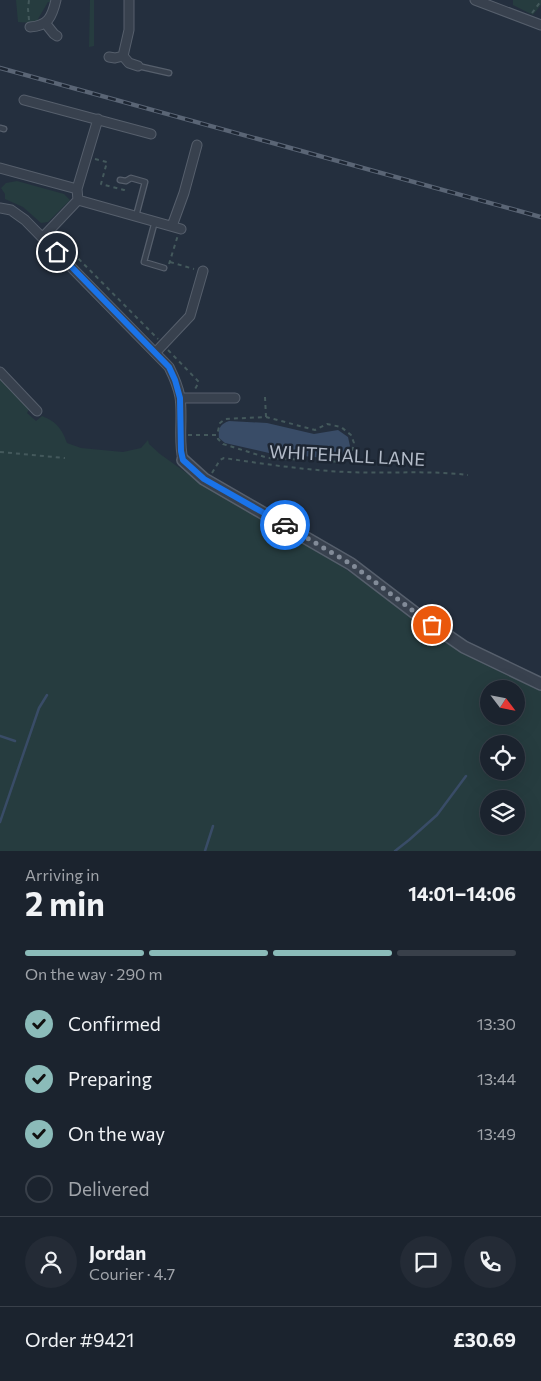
<!DOCTYPE html>
<meta charset="utf-8">
<style>
:root{--surface:#1b232e;--page:#242b36;--text:#f1f3f6;--muted:#a0a4aa;--line:#39404a;--accent:#8bbbb9}
body{margin:0;font-family:Commissioner,sans-serif;background:var(--page);color:var(--text);height:100vh;display:flex;flex-direction:column;font-size:19px;white-space:nowrap}
*{box-sizing:border-box;margin:0}
p{font-size:16px;color:var(--muted)}
.icon{flex:none;width:28px;height:28px;fill:none;stroke:currentColor;stroke-width:2;stroke-linecap:round;stroke-linejoin:round}
.map{position:relative;height:851px;overflow:hidden}
.details{display:flex;flex-direction:column;background:var(--surface);flex:1}
.details>*{flex:none}
.needle{width:32px;rotate:122deg}
.buttons{position:absolute;left:480px;top:680px;display:grid;gap:10px}
.buttons a{display:grid;place-items:center;width:45px;height:45px;border-radius:50%;background:var(--surface);box-shadow:0 5px 20px #0002,0 0 0 1px var(--line);font-size:25px}
.pin{position:absolute;display:grid;place-items:center;width:42px;height:42px;color:#fff;margin:-21px;border:2px solid #fff;border-radius:50%;box-shadow:0 1px 5px #0007}
.courier{position:absolute;display:grid;place-items:center;width:50px;height:50px;margin:-25px;border:4px solid #1a73e8;border-radius:50%;background:#fff;color:#222;box-shadow:0 1px 6px #0007}
.overview em{font-style:normal;font-weight:700}
.overview div{display:flex;flex-direction:column-reverse}
.overview{display:flex;align-items:center;justify-content:space-between;height:85px;padding:0 25px}
h1{font-size:32px;font-weight:700;line-height:38px}
.bar{display:grid;grid-template-columns:repeat(4,1fr);gap:8px 5px;align-content:center;height:60px;padding:0 25px}
.bar i{height:6px;border-radius:4px;background:var(--line)}
.bar .active{background:var(--accent)}
.bar p{grid-column:span 4}
.line{display:flex;align-items:center;gap:12px;padding:0 25px;border-top:1px solid var(--line)}
.line div{flex:1}
.round{display:grid;place-items:center;flex:none;width:52px;height:52px;border-radius:26px;background:var(--page)}
ol{padding:0 25px;list-style:none}
li{display:flex;align-items:center;gap:15px;height:55px}
li p{margin-inline-start:auto}
li .icon{padding:5px;border-radius:50%;background:var(--accent);color:#111;stroke-width:4}
li:last-child{color:var(--muted)}
li i{width:28px;height:28px;border:2px solid var(--line);border-radius:50%}
.map>svg:first-child{display:block}
</style>
<div class="map">
<svg width="541" height="851" viewBox="0 0 541 851">
<rect width="100%" height="100%" fill="#242f3e"/>
<!-- green -->
<path fill="#263c3f" fill-rule="evenodd" d="M16,0H51V2H48L38,19L40,21L33,23L18,22Z
M90,0H94V46L89,47Z
M513,0H541V5L533,15L513,5Z
M17,181L64,194L70,200L48,222L41,223L23,207L5,199V194L1,188L6,183Z
M0,378L29,409L27,413L36,421L42,416C57,422 62,429 67,443L81,448L123,452L141,448L148,440L149,444L160,454L195,479L338,564L363,581L418,624L466,654L541,689V851H0ZM489,689H516V716H489ZM489,744H516V771H489ZM489,799H516V826H489Z"/>
<!-- water -->
<path fill="#394c67" d="M229,421L267,423L314,434L338,430L348,437L350,446L345,454L335,458H325L269,453L225,443L219,438C218,429 220,424 229,421Z"/>
<g fill="none" stroke-linecap="round" stroke-linejoin="round">
<!-- stream -->
<path stroke="#394c67" stroke-width="2.5" d="M0,736L15,741
M0,822L39,708L47,695
M205,851L213,826
M395,851L409,840L437,815L466,776"/>
<defs>
<path id="service" d="M138,66L169,73
M0,128L4,129
M120,180L126,181L131,178L145,182L136,216
M155,221L144,262L164,268"/>
<path id="minor" d="M475,0L541,25
M46,24L54,34L57,36
M30,27C48,26 52,17 56,0
M123,56L129,30V0
M123,56L129,63L138,66
M109,57L115,58L123,56
M24,100L151,134
M0,168L77,189
M78,200L77,189L98,119
M0,208L11,210L25,220L169,367C174,377 178,386 180,397C183,418 178,440 183,460
M172,226L184,193L197,145
M43,237L78,200L181,229
M156,352L190,316L203,271
M0,372L37,411
M180,398H235"/>
<path id="tertiary" d="M183,460L204,479L351,564L419,616L464,647L541,684"/>
</defs>
<!-- service casing -->
<use href="#service" stroke="#565f6c" stroke-width="7"/>
<!-- minor casing -->
<use href="#minor" stroke="#565f6c" stroke-width="11"/>
<!-- tertiary casing -->
<use href="#tertiary" stroke="#565f6c" stroke-width="14"/>
<!-- path -->
<path stroke="#44595c" stroke-width="2" stroke-dasharray="4 4" stroke-linecap="butt" d="M532,13L541,1
M29,20L28,9L29,0
M95,159L107,162L101,184L124,190L125,186
M56,236L158,339
M170,262L194,269
M169,264L178,235
M168,350L199,382L195,389
M265,397L266,417
M188,435H217L218,439L223,444L268,458L329,461L339,462L352,452L354,443L351,435L341,427L327,424L315,430L266,417L225,419L220,423L217,435
M0,452L65,458
M212,473L220,460L224,458C264,464 305,470 346,472C387,474 428,470 468,475"/>
<!-- service -->
<use href="#service" stroke="#38414e" stroke-width="4.5"/>
<!-- minor -->
<use href="#minor" stroke="#38414e" stroke-width="9"/>
<!-- tertiary -->
<use href="#tertiary" stroke="#38414e" stroke-width="11"/>
<defs>
<path id="rail" d="M0,68L541,217"/>
</defs>
<!-- rail casing -->
<use href="#rail" stroke="#5a6575" stroke-width="4.5"/>
<!-- rail -->
<use href="#rail" stroke="#1d2633" stroke-width="2.5" stroke-dasharray="8" stroke-linecap="butt"/>
</g>
<g fill="none" stroke-linecap="round" stroke-linejoin="round">
<!-- done -->
<path stroke="#828b98" stroke-width="5" stroke-dasharray="0 9" d="M285,525L351,564L432,625"/>
<!-- route -->
<path stroke="#1a73e8" stroke-width="6" d="M57,252L169,367L175,380L180,398L181,451L183,460L204,479L285,525"/>
</g>
<g text-anchor="middle" dominant-baseline="central" stroke-width="5" stroke-linejoin="round" paint-order="stroke">
<!-- street labels -->
<g font-size="18" fill="#b4bcc9" stroke="#1d2633">
<text transform="translate(347 455) rotate(3)">WHITEHALL LANE</text>
</g>
</g>
</svg>
<div class="buttons">
<a><svg class="needle" viewBox="-14 -14 28 28"><path d="M0-13l5 13h-10z" fill="#e53935"/><path d="M0 13l5-13h-10z" fill="#a0a4aa"/></svg></a>
<a><svg class="icon" aria-label="locate" viewBox="0 0 24 24"><circle cx="12" cy="12" r="6"/><path d="M12 2v4M12 18v4M2 12h4M18 12h4"/></svg></a>
<a><svg class="icon" aria-label="layers" viewBox="0 0 24 24"><path d="M12 4l9 5-9 5-9-5zM3 14l9 5 9-5"/></svg></a>
</div>
<div class="pin" style="left:432px;top:625px;background:#ea580c"><svg class="icon" aria-label="bag" viewBox="0 0 24 24"><path d="M5 8h14l-1 12H6zM9 8a3 3 0 0 1 6 0"/></svg></div>
<div class="pin" style="left:57px;top:252px;background:#1f2937"><svg class="icon" aria-label="home" viewBox="0 0 24 24"><path d="M3 11l9-7 9 7M6 9v11h12V9"/></svg></div>
<div class="courier" style="left:285px;top:525px"><svg class="icon" aria-label="car" viewBox="0 0 24 24"><path d="M5 17H2v-5l4-1 3-4h7l3 4 3 1v5h-3M9 17h6M6 11h13"/><circle cx="7" cy="17" r="2"/><circle cx="17" cy="17" r="2"/></svg></div>
</div>
<section class="details">
<div class="overview"><div><h1>2 min</h1><p>Arriving in</p></div><em>14:01–14:06</em></div>
<div class="bar"><i class="active"></i><i class="active"></i><i class="active"></i><i></i><p>On the way · 290 m</p></div>
<ol>
<li><svg class="icon" aria-label="check" viewBox="0 0 24 24"><path d="M5 12l5 5 9-10"/></svg>Confirmed<p>13:30</p></li>
<li><svg class="icon" aria-label="check" viewBox="0 0 24 24"><path d="M5 12l5 5 9-10"/></svg>Preparing<p>13:44</p></li>
<li><svg class="icon" aria-label="check" viewBox="0 0 24 24"><path d="M5 12l5 5 9-10"/></svg>On the way<p>13:49</p></li>
<li><i></i>Delivered</li>
</ol>
<div class="line" style="height:90px"><a class="round"><svg class="icon" aria-label="person" viewBox="0 0 24 24"><circle cx="12" cy="8" r="4"/><path d="M4 21q1-7 8-7t8 7"/></svg></a><div><b>Jordan</b><p>Courier · 4.7</p></div><a class="round"><svg class="icon" aria-label="chat" viewBox="0 0 24 24"><path d="M4 5h16v11H9l-5 4z"/></svg></a><a class="round"><svg class="icon" aria-label="phone" viewBox="0 0 24 24"><path d="M5 4h4l2 5-3 2q2 4 5 5l2-3 5 2v4C11 20 4 13 5 4z"/></svg></a></div>
<div class="line" style="height:65px"><div>Order #9421</div><b>£30.69</b></div>
</section>
